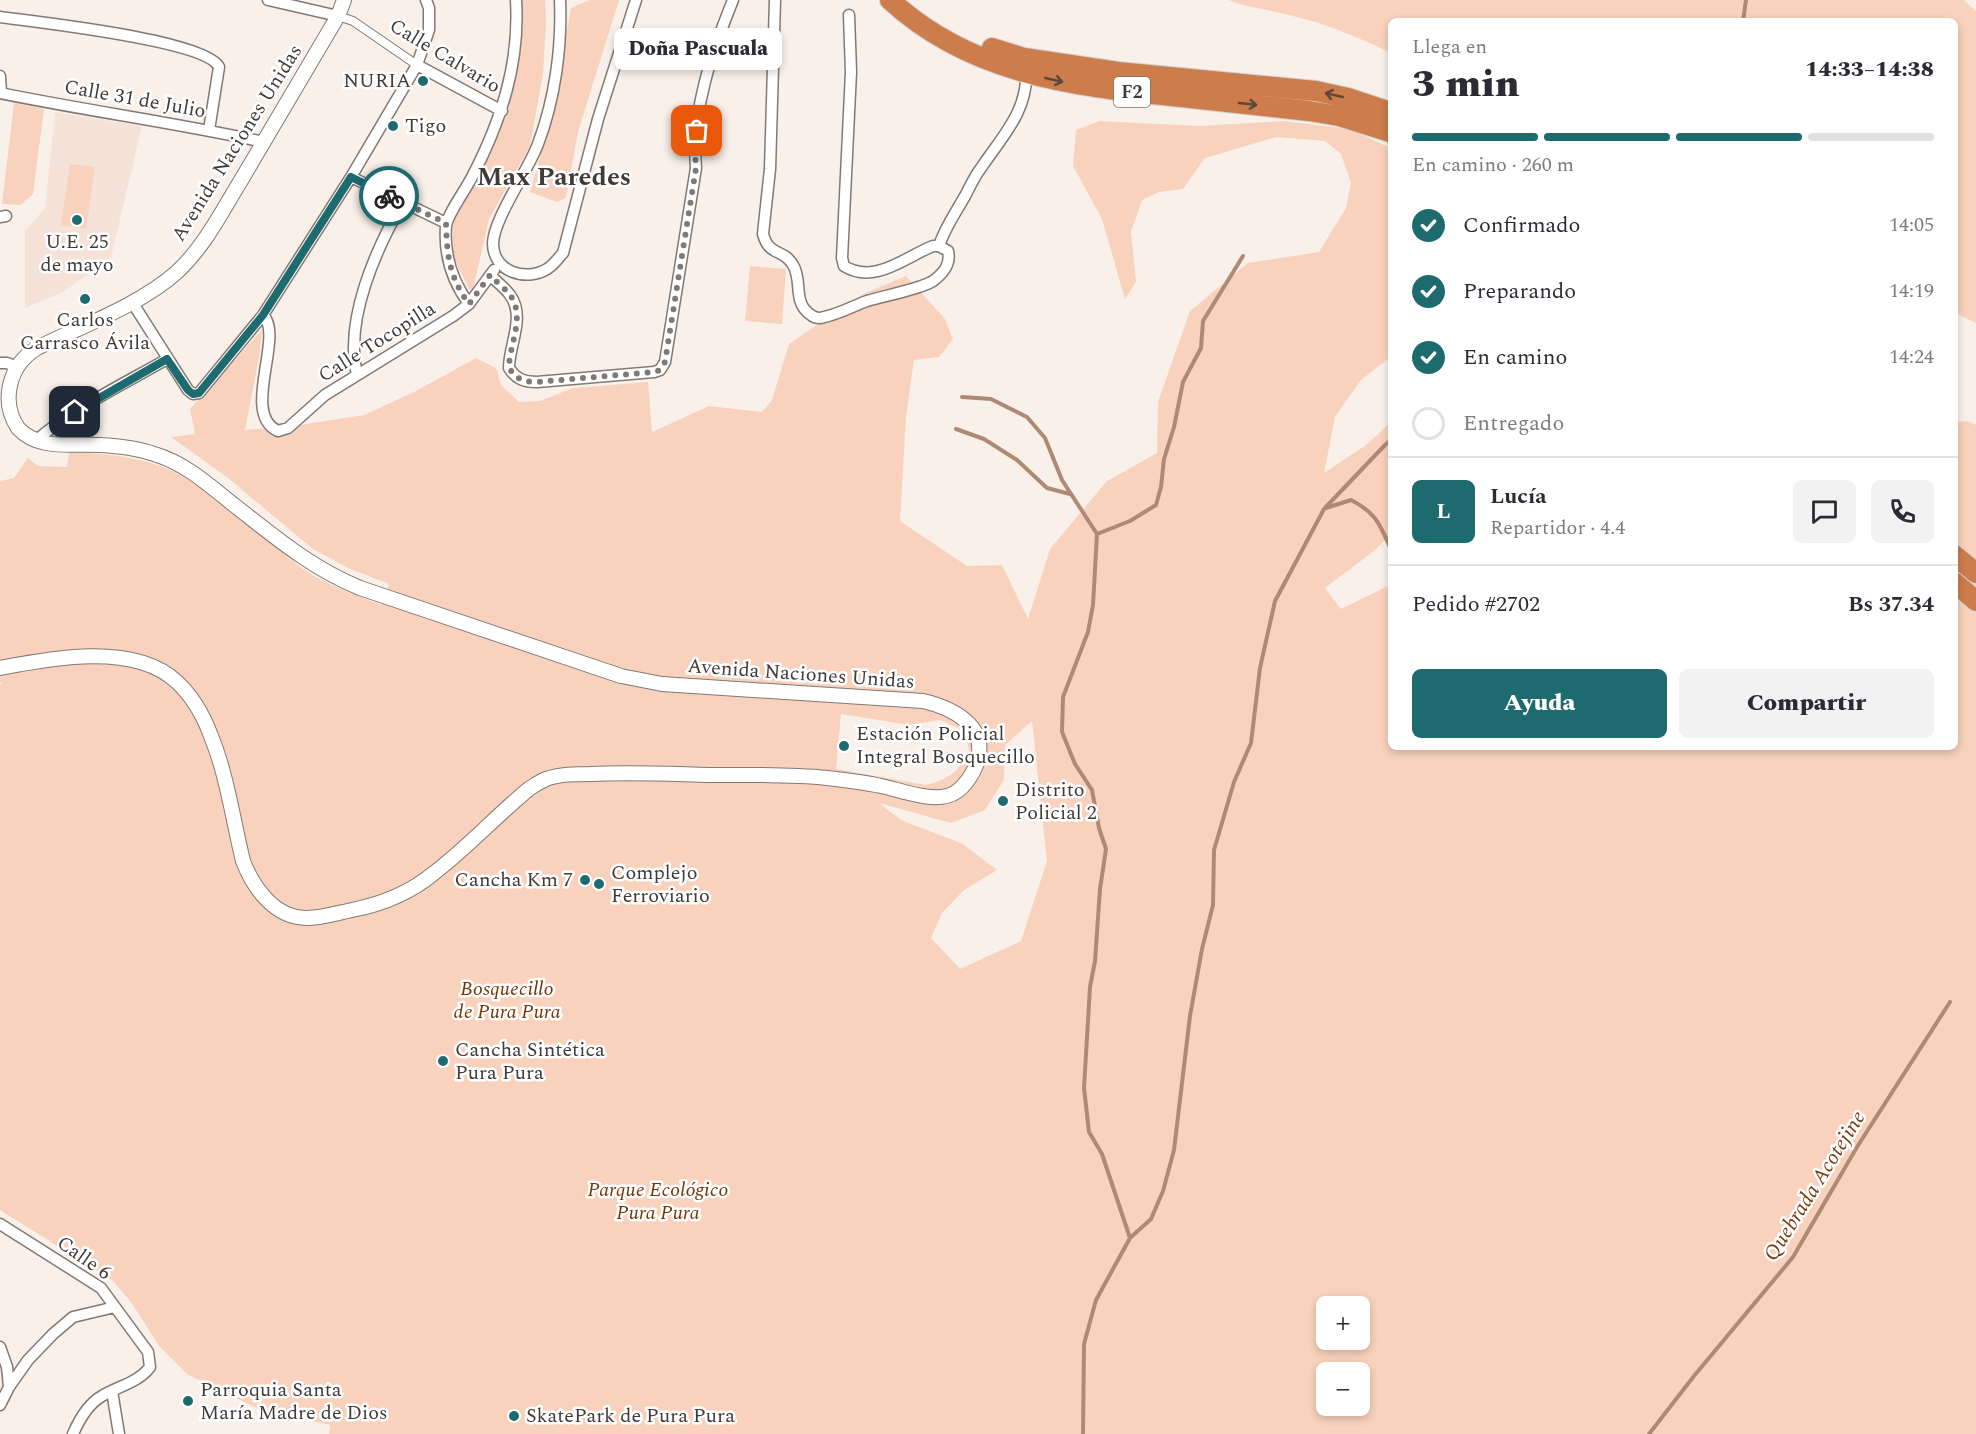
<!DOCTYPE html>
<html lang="es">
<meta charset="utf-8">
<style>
:root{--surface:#fff;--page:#f2f2f3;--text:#2b2b33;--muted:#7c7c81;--line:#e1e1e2;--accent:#1e6b6f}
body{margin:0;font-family:Spectral,serif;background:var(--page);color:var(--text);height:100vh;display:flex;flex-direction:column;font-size:22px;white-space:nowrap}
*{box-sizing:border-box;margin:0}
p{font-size:20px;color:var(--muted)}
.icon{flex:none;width:33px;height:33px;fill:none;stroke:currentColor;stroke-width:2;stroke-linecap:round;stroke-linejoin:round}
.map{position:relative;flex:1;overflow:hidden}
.drawer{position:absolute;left:1388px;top:18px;width:570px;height:732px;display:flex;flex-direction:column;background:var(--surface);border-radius:9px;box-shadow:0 3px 9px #0003}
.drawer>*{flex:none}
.tools{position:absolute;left:1316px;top:1296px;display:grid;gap:12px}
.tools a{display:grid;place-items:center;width:54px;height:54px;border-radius:9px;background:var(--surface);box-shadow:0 3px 9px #0003;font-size:30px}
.pin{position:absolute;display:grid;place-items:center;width:51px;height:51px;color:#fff;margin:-26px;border-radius:12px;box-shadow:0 3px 9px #0006}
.courier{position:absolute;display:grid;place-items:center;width:60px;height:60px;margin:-30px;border:4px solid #1e6b6f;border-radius:50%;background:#fff;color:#222;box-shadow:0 2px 8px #0007}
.bubble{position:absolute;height:42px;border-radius:9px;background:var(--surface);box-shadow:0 3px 9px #0003;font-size:20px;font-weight:800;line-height:42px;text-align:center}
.headline em{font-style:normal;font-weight:800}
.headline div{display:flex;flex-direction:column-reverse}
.headline{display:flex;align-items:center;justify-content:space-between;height:102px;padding:0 24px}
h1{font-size:39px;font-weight:800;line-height:45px}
.bar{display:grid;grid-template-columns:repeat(4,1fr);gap:9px 6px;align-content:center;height:72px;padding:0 24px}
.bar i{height:8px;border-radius:4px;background:var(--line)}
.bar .active{background:var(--accent)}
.bar p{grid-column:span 4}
.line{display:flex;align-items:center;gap:15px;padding:0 24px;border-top:2px solid var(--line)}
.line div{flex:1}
.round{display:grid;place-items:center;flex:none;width:63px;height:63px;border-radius:9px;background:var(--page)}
ol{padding:0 24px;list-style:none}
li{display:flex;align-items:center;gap:18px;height:66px}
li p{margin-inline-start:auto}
li .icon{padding:6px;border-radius:50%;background:var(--accent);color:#fff;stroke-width:4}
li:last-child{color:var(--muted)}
li i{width:33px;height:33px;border:3px solid var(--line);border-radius:50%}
.button{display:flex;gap:12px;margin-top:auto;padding:12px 24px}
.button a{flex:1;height:69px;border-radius:9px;background:var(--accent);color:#fff;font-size:24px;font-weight:800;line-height:69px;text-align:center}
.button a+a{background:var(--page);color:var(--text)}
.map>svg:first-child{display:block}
</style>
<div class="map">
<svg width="1976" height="1434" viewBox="0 0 1976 1434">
<rect width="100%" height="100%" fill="#faf0ea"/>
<!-- built -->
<path fill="#f5e3d9" d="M55,112L142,126L111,258L63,292L25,308V231L45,208Z"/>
<!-- green -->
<path fill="#f8d2bc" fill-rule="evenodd" d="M519,0H545L546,22L543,74L530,146L489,219L472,294L453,257V218L495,142L509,109L518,57Z
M590,0H619L578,132L566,198L557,202L530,192L552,115L571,8Z
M1229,0H1964L1976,11V323L1955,313L1954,21H1390V53C1357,36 1326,24 1289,15C1267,9 1251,9 1229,0Z
M14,103L44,109L33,194L20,205L2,204Z
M1099,121L1199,126L1284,121L1350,129L1390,148V357L1361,380L1335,417L1324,473L1366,445L1390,423V535L1374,551L1325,588L1341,609L1390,585V747H1954L1955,422L1968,421L1976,425V1434H329L330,1425L259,1409L187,1374L159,1346L131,1302L112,1280L0,1210V684H2L0,682V481L14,478L28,458L38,466L67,467L69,452C106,454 146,456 180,475C225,500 262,538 303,569C327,585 355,595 382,605L389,584L348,568L313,549L228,478L171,437L195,434L190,409L262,330L260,352L245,430L300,425L364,415L416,391L476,358L496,368L501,385L519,402L540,401L573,388L648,382L652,432L709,406L762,412L772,400L789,344L861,295L906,276L945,319L953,339L939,357L914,360L906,417L900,521L967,566L1002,565L1028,619L1050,549L1107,481L1157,453L1158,402L1190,311L1248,263L1319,252L1346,208L1351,183L1341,154L1325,141L1276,137L1205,158L1183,189L1159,192L1142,200L1131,232L1136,282L1125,299L1102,219L1073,166L1076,130ZM841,714L909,725L940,720L958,728L967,739L969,752C957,773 949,779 926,785L836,769ZM1032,721L1047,861L1021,941L960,969L931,938L942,913L963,891L997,870L963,844L901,820L879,803L951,823L985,810L1004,780L1005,745ZM1326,1306H1359V1340H1326ZM1326,1372H1359V1406H1326Z
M70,164L95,167L86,229L61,225Z
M750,266L786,269L782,324L745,321Z"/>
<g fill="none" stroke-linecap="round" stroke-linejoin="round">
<!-- stream -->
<path stroke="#ae8a75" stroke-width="4" d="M1743,21L1746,0
M962,397L991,399L1027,417L1045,438L1062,480L1097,534L1093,605L1088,632L1063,697L1062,732L1075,764L1092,790L1099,828L1106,849L1100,889L1095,961L1090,987L1084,1088L1089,1132L1102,1154L1130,1238
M956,429L984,439L1017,460L1047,488L1070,494
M1326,508L1351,500C1376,513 1379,523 1390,547
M1097,534L1130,521L1156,505L1161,487L1164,459L1174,427L1183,382L1201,348L1203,321L1243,256
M1083,1434L1084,1344L1096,1300L1130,1238L1151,1219L1163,1191L1174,1150L1190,1016L1202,949L1213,905L1214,850L1234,782L1251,743L1260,668L1275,601L1324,509L1385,445L1390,441
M1649,1434L1694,1376L1793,1257L1857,1147L1950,1002"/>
<defs>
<path id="pedestrian" d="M338,16L353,21L417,65"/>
<path id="minor" d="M268,0L338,16
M560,0C562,47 555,99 538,144C528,171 494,218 493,243C493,272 526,282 547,269C554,265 558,258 563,253L598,119L636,0
M775,0L770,169L763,234C769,257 783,248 793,265C803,281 792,303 811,315C815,318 819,319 824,317C839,314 853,306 867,301C883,296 921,289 933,281C944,273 951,264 948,251L939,246H933C905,257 875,285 844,266L842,258L851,72L849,15
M0,17C35,22 206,40 219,67L209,130
M417,65L502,111
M0,76L1,93
M0,93C88,111 177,123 264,142
M351,177L446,223
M0,217L6,216
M939,246C945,227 955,214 965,196C970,187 974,177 981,168C1001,138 1028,111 1026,73
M490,275C497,282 505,288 510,295C526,317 509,344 509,368C516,379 524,382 537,382L654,372L660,370L665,362L696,168C691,112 712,52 733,0
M132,302L188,390L193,394L199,393L263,315L351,177L417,65L429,30V8L426,0
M469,304C452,281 444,254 446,226C447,215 466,189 472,177C501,121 520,64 516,0
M263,315C285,336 240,414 278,431L288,428L325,395L453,316L469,304L494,270
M0,363H7L15,366
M357,374C344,320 376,249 403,202
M36,441C71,409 126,383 167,359
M0,1224L101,1288L148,1352L150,1367C138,1383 118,1386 102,1396C88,1404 79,1420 73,1434
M0,1347L7,1367L9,1387
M112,1391L119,1434
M0,1405L9,1387L28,1360L53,1334L73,1317L115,1307"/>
<path id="tertiary" d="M0,668C51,658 135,642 177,682C192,696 204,717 211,736C227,775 233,820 243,861C253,887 274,918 307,918C322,918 337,913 352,910C383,904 410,893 434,873C468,847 497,815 530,788C535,785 541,781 546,779C560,774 576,774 591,774C630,772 670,774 709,775C748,775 788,774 827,778C845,780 863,782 881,786C901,790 937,805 956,792C965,786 973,774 977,763C989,726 953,708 923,701L662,684L621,676L360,588C311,568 275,537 234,505C209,485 185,463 154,454C137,448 118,446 100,445C72,443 39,451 18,428C0,401 9,365 37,348C82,326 140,305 177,272C204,247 221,213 240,182C273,127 305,71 338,16L344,0"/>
<path id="motorway" d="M890,0C969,73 1070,86 1172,96C1217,101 1263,106 1309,111L1339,116L1390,132
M992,48L1024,58L1118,72L1316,91L1348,98L1390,112
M1954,555L1976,573
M1954,582L1976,601"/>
</defs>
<!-- pedestrian casing -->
<use href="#pedestrian" stroke="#827974" stroke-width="10"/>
<!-- minor casing -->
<use href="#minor" stroke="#827974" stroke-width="13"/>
<!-- tertiary casing -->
<use href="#tertiary" stroke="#827974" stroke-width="16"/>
<!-- motorway casing -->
<use href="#motorway" stroke="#d1d0cf" stroke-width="22"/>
<!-- pedestrian -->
<use href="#pedestrian" stroke="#fff" stroke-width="8"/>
<!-- minor -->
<use href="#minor" stroke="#fff" stroke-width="10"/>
<!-- tertiary -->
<use href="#tertiary" stroke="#fff" stroke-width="14"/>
<!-- motorway -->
<use href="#motorway" stroke="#cd7c4b" stroke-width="20"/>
</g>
<!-- one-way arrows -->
<defs><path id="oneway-shaft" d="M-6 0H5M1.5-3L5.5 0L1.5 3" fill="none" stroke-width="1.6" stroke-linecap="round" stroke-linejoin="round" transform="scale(1.5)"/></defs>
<g stroke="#5b483d">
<use href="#oneway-shaft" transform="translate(1054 80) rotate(13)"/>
<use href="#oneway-shaft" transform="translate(1334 95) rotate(-167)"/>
<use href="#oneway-shaft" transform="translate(1248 104) rotate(6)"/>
</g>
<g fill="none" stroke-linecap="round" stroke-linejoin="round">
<!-- done -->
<path stroke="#807a77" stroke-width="6" stroke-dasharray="0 10.8" d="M389,196L446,223C447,255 449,277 469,304L490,275C496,282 505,288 510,295C526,317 509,344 509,368C516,379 524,382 537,382L654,372L660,370L665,362L696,168L695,151L697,131"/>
<!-- route -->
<path stroke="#1e6b6f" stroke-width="8" d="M75,412L167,359L188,390L193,394L199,393L263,315L351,177L389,196"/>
</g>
<!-- markers -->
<g fill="#1e6b6f" stroke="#fff" stroke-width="2">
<circle cx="423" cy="81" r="6"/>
<circle cx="393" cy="126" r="6"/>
<circle cx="77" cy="220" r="6"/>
<circle cx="85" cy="299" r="6"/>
<circle cx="844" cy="746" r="6"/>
<circle cx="1003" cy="801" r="6"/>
<circle cx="585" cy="880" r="6"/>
<circle cx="599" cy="884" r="6"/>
<circle cx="443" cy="1061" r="6"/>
<circle cx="188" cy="1401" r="6"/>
<circle cx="514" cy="1416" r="6"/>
</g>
<g text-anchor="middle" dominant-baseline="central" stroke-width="5" stroke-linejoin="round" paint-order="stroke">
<!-- shield labels -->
<rect fill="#fff" stroke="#797674" stroke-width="1.5" x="1114" y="77" width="36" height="30" rx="4.5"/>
<g font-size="18" font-weight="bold" fill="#3f3b39">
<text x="1132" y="92">F2</text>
</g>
<!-- street labels -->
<g font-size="20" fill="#3f3b39" stroke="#fff">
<text transform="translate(445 56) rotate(31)">Calle Calvario</text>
<text transform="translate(135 99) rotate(10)">Calle 31 de Julio</text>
<text transform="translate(237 143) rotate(-58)">Avenida Naciones Unidas</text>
<text transform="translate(377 342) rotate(-32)">Calle Tocopilla</text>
<text transform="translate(801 674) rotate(4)">Avenida Naciones Unidas</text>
<text transform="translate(84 1258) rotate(35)">Calle 6</text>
</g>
<!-- poi labels -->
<g font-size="20" fill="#3f3b39" stroke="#fff" text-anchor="start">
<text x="411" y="81" text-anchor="end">NURIA</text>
<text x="405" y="126">Tigo</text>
<text x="77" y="242" text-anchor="middle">U.E. 25<tspan x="77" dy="23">de mayo</tspan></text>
<text x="85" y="320" text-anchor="middle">Carlos<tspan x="85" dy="23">Carrasco Ávila</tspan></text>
<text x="856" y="734">Estación Policial<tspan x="856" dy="23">Integral Bosquecillo</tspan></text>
<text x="1015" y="790">Distrito<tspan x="1015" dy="23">Policial 2</tspan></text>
<text x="611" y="873">Complejo<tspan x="611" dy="23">Ferroviario</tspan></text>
<text x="573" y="880" text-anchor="end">Cancha Km 7</text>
<text x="455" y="1050">Cancha Sintética<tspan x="455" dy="23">Pura Pura</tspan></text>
<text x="200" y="1390">Parroquia Santa<tspan x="200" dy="23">María Madre de Dios</tspan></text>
<text x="526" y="1416">SkatePark de Pura Pura</text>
</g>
<!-- park labels -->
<g font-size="20" font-style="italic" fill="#723507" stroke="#fff">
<text x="507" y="989">Bosquecillo<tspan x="507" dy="23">de Pura Pura</tspan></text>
<text x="658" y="1190">Parque Ecológico<tspan x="658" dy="23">Pura Pura</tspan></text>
</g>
<!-- water labels -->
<g font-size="21" font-style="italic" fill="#76380c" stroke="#fff">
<text transform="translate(1815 1186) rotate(-58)">Quebrada Acotejine</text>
</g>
<!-- district labels -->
<g font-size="26" font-weight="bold" fill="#3f3b39" stroke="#fff">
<text x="554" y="177">Max Paredes</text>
</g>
</g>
</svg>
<div class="tools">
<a>+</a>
<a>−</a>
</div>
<div class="pin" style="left:697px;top:131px;background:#ea580c"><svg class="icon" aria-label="bag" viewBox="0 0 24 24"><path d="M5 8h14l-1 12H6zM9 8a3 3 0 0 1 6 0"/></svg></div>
<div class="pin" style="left:75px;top:412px;background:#1f2937"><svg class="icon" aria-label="home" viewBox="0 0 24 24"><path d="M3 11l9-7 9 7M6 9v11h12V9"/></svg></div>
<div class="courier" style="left:389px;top:196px"><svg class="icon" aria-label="bike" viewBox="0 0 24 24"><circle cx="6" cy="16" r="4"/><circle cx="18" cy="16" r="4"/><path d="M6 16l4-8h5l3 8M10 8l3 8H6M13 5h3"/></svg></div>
<div class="bubble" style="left:614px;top:28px;width:168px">Doña Pascuala</div>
<section class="drawer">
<div class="headline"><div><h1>3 min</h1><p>Llega en</p></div><em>14:33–14:38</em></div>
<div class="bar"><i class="active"></i><i class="active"></i><i class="active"></i><i></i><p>En camino · 260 m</p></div>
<ol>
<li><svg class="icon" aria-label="check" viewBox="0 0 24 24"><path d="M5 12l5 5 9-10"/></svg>Confirmado<p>14:05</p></li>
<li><svg class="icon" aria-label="check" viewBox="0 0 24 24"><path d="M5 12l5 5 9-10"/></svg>Preparando<p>14:19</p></li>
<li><svg class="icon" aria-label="check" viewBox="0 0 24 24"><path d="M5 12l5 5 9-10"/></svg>En camino<p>14:24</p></li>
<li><i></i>Entregado</li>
</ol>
<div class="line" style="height:108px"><b class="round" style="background:var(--accent);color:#fff">L</b><div><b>Lucía</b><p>Repartidor · 4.4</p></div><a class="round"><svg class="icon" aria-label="chat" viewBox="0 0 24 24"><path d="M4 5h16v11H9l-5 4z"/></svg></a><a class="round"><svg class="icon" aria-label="phone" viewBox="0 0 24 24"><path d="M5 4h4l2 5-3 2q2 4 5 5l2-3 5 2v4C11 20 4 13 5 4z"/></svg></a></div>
<div class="line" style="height:78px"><div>Pedido #2702</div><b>Bs 37.34</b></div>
<div class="button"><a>Ayuda</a><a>Compartir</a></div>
</section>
</div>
